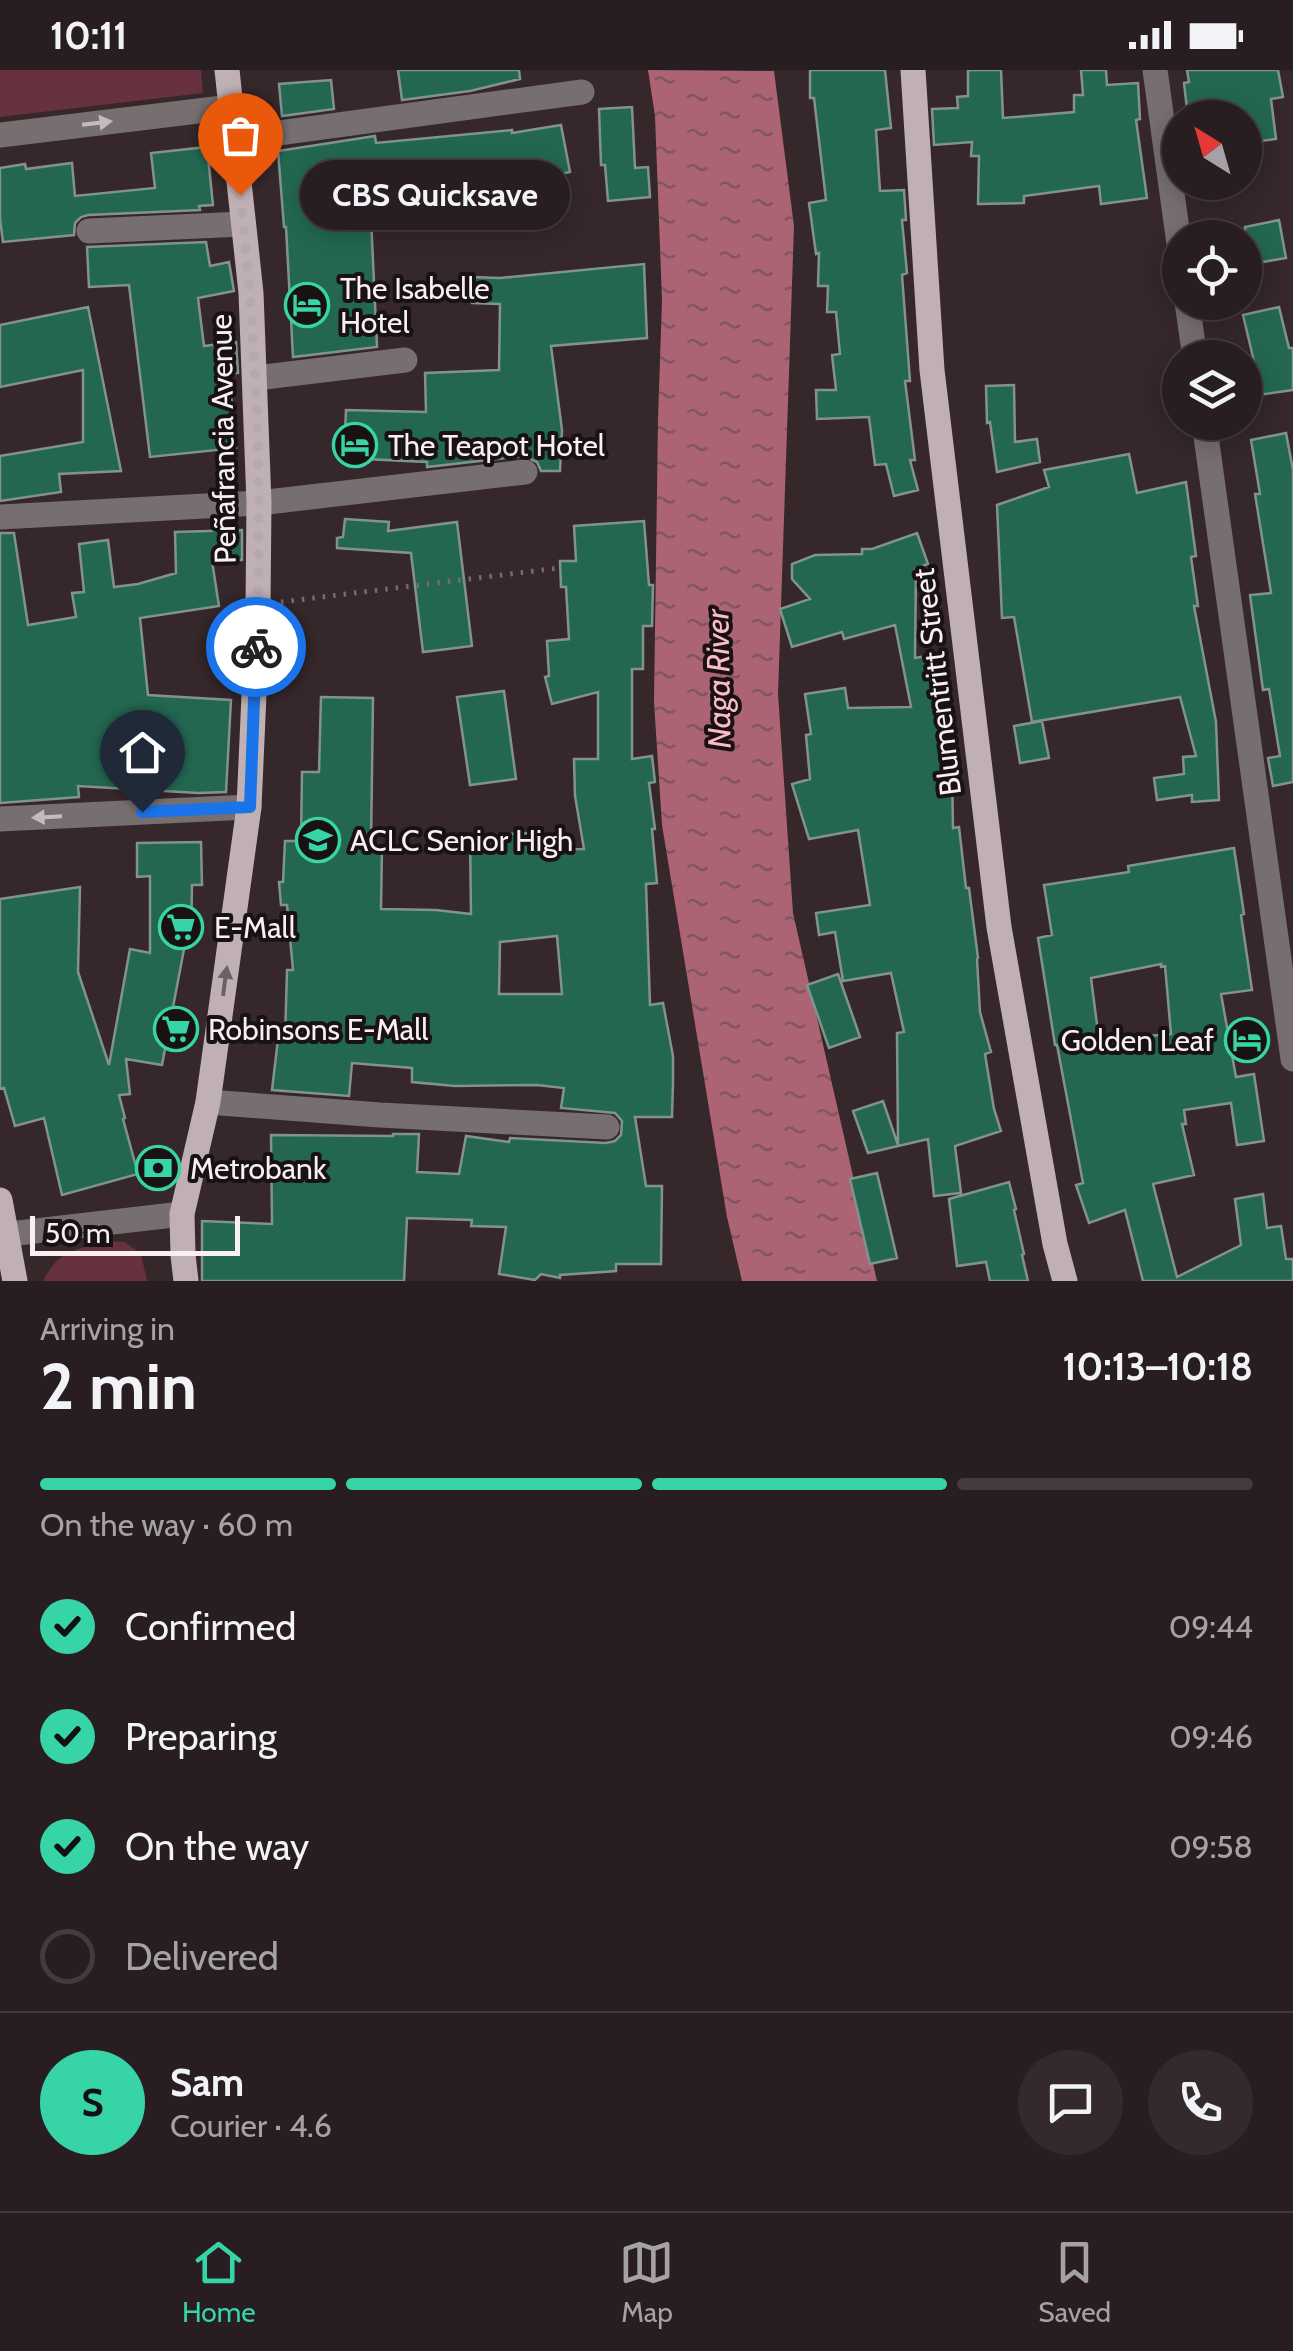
<!DOCTYPE html>
<meta charset="utf-8">
<style>
:root{--surface:#281d20;--page:#342a2d;--text:#f1f3f6;--muted:#a5a2a5;--line:#443b3e;--accent:#36d4a7}
body{margin:0;font-family:Cabin,sans-serif;background:var(--page);color:var(--text);height:100vh;display:flex;flex-direction:column;font-size:38px;white-space:nowrap}
*{box-sizing:border-box;margin:0}
p{font-size:32px;color:var(--muted)}
.icon{flex:none;width:55px;height:55px;fill:none;stroke:currentColor;stroke-width:2;stroke-linecap:round;stroke-linejoin:round}
.map{position:relative;height:1211px;overflow:hidden}
.details{display:flex;flex-direction:column;background:var(--surface);flex:1}
.details>*{flex:none}
.needle{width:65px;rotate:323deg}
.buttons{position:absolute;left:1162px;top:30px;display:grid;gap:20px}
.buttons a{display:grid;place-items:center;width:100px;height:100px;border-radius:50%;background:var(--surface);box-shadow:0 5px 25px #0003,0 0 0 2px var(--line);font-size:50px}
.scale{position:absolute;left:30px;bottom:25px;width:210px;box-sizing:border-box;padding-left:10px;border:5px solid #f9eff1;border-top:0;font-size:28px;line-height:35px;white-space:nowrap;color:#f9eff1;-webkit-text-stroke:8px #181213;paint-order:stroke}
.pin{position:absolute;display:grid;place-items:center;width:85px;height:85px;color:#fff;margin:-102px -42px;border-radius:50% 50% 50% 0;rotate:-45deg;box-shadow:0 0 10px #0007}
.pin .icon{rotate:45deg}
.courier{position:absolute;display:grid;place-items:center;width:100px;height:100px;margin:-50px;border:8px solid #1a73e8;border-radius:50%;background:#fff;color:#222;box-shadow:0 2px 12px #0007}
.bubble{position:absolute;height:70px;border-radius:35px;background:var(--surface);box-shadow:0 5px 25px #0003,0 0 0 2px var(--line);font-size:32px;font-weight:700;line-height:70px;text-align:center}
.head em{font-style:normal;font-weight:700}
.head div{display:flex;flex-direction:column-reverse}
.head{display:flex;align-items:center;justify-content:space-between;height:170px;padding:0 40px}
h1{font-size:65px;font-weight:700;line-height:75px}
.bar{display:grid;grid-template-columns:repeat(4,1fr);gap:15px 10px;align-content:center;height:120px;padding:0 40px}
.bar i{height:12px;border-radius:8px;background:var(--line)}
.bar .on{background:var(--accent)}
.bar p{grid-column:span 4}
.line{display:flex;align-items:center;gap:25px;padding:0 40px;border-top:2px solid var(--line)}
.line div{flex:1}
.round{display:grid;place-items:center;flex:none;width:105px;height:105px;border-radius:52px;background:var(--page)}
ol{padding:0 40px;list-style:none}
li{display:flex;align-items:center;gap:30px;height:110px}
li p{margin-inline-start:auto}
li .icon{padding:10px;border-radius:50%;background:var(--accent);color:#111;stroke-width:4}
li:last-child{color:var(--muted)}
li i{width:55px;height:55px;border:5px solid var(--line);border-radius:50%}
.status{display:flex;justify-content:space-between;align-items:center;height:70px;padding:0 50px;background:var(--surface);direction:ltr}
.status svg{height:28px;fill:currentColor}
.menu{display:flex;justify-content:space-around;align-items:center;height:140px;border-top:2px solid var(--line);background:var(--surface);font-size:28px;color:var(--muted)}
.menu a{display:grid;justify-items:center;gap:5px}
.menu .on{color:var(--accent)}
.map>svg:first-child{display:block}
</style>
<div class="status"><b>10:11</b><svg viewBox="0 0 49 12"><path d="M0 12V9h3v3zM5 12V6h3v6zM10 12V3h3v9zM15 12V0h3v12zM26 1h20v11H26zM47 4h2v5h-2z"/></svg></div>
<div class="map">
<svg width="1293" height="1211" viewBox="0 0 1293 1211">
<defs>
<pattern id="water-ripples" width="26" height="14" patternUnits="userSpaceOnUse" patternTransform="scale(2.5)"><rect width="26" height="14" fill="#ac6374"/><path d="M2 4q2-2 4 0t4 0M15 11q2-2 4 0t4 0" fill="none" stroke="#805760"/></pattern>
</defs>
<rect width="100%" height="100%" fill="#35272a"/>
<!-- green -->
<path fill="#67313f" d="M0,0H201L203,23L0,47Z
M105,1171L125,1172L141,1184L147,1211H43C58,1181 75,1180 105,1171Z"/>
<!-- water -->
<path fill="url(#water-ripples)" d="M648,0L774,1L794,156L778,624L793,843L877,1211H742L727,1147L662,755L654,632L658,349L662,230L655,46Z"/>
<!-- building -->
<path fill="#236751" stroke="#82938c" stroke-width="2.5" fill-rule="evenodd" d="M398,0H519L520,9L470,21L402,30Z
M810,0H885L891,58L876,60L880,121L904,120L906,150H902L907,203L902,205L910,311H905L915,390H910L918,420L894,426L886,394L875,395L869,347L817,349L816,320H836L832,285L840,284L836,242H827L828,216H818L819,183L816,184L809,133L826,130L814,28H810Z
M968,0H1001L1003,48L1074,42V25H1083L1081,0H1106L1107,15L1138,13L1140,49L1136,50L1147,128L1101,134L1099,116L1024,126V133L978,134L979,86H971L972,72L934,75L932,39L958,38L957,27L968,26Z
M1187,0H1278L1283,27L1271,29L1276,69L1245,73V48H1188L1184,13L1189,12Z
M331,10L334,39L282,46L279,14Z
M632,37L635,98L648,97L650,127L608,131L605,95H601L599,39Z
M561,55L570,102L517,112L525,147L497,154L495,146L445,155L441,137L371,148L377,277L293,287L286,157H284L278,81L375,66L376,73L512,60V63Z
M207,77L213,135L199,136L200,140L88,145L81,147L75,153L74,165L3,172L0,149V98L25,94L26,99L72,93L75,126L155,118L151,83Z
M1279,150L1286,188L1245,195V157Z
M206,172L210,196L229,192L234,221L198,228L204,276L236,272L238,303L229,304L236,378L150,387L129,215L89,217L87,177Z
M644,194L647,268L551,276L562,360L560,401H541L537,392L524,386L427,397V392L344,388L346,340L426,342L425,303L499,300L500,234L472,233V207L500,208Z
M88,237L121,401L59,404L61,422L0,431V386L83,372V300L0,317V255Z
M1279,237L1289,278H1293V320L1251,326L1248,305L1257,304L1243,245Z
M1014,315L1015,372L1037,369L1040,392L997,402L990,352L987,353L986,316Z
M1286,363L1293,400V712L1273,716L1268,688L1280,686L1269,619L1263,620L1250,525L1271,523L1255,424H1260L1251,370Z
M1129,384L1137,423L1186,412L1196,486L1191,487L1198,536H1194L1216,652L1219,730L1192,732V725L1157,730L1154,708L1184,704L1183,687L1196,686L1180,627L1032,652L1014,547L1002,548L997,435L1049,417L1044,400Z
M345,449L389,452L388,461L457,452L472,576L423,582L411,483L337,478V468L343,467Z
M644,451L649,515H653L652,556H643V599H632V689L652,686L655,712L649,713L655,759H652L657,813L646,814L650,935L663,933L673,986V1012L672,1047H635L646,1116H662L661,1194H616V1201L560,1205V1208L541,1204L535,1210L499,1204L506,1157L471,1156L472,1150L407,1148L404,1211H202V1151L272,1154L271,1065L393,1066V1064H419L417,1102L459,1104L466,1066L509,1072L510,1068L606,1073L615,1071L621,1065L622,1051L615,1043L561,1038L564,1018L537,1015L455,1016L412,1012V998L352,993L349,1026L272,1020L278,969L285,970L287,900H293L287,835H281L279,812H283L285,771H301L302,702H319L321,627L373,628L371,777H382L381,839L436,840L471,844L470,766L528,763V780L584,779L575,726L574,689H598V622L552,634L545,607L549,606L547,571L569,569L566,517H561L560,491H576L574,456ZM557,866L562,924H499L500,872Z
M242,460V490L212,491L219,536L140,548L148,625L231,630L226,722L198,723L78,716L79,727L0,733V463H14L28,555L76,547L72,523L84,522L79,474L108,470L114,517L138,514L176,503L175,462Z
M917,463L928,494L916,498L915,588L938,584L948,632L946,700H952L953,758L959,757L966,818H969L978,888L977,889L980,942L991,982L985,984L994,1039L1001,1061L955,1076L961,1123L934,1126L928,1069L868,1083L853,1041L883,1031L898,1075L897,963L904,962L891,903L843,911L835,862L819,865L816,843L870,835L858,760L809,769L792,714L810,709L806,665L811,664L805,624L845,618L848,638L911,637L895,555L844,569L842,562L792,577L780,539L810,529L792,509V494L815,485L862,484V479H872Z
M504,621L516,709L470,715L457,627Z
M1042,651L1049,688L1020,693L1014,656Z
M201,772L202,815H192L191,874H185L162,995L126,989L130,1024L119,1025L125,1048L123,1049L138,1104L62,1125L44,1048L15,1056L4,1018L0,1019V829L80,817L78,902L109,995L130,879L150,883V806L137,807V773Z
M1234,778L1244,844L1241,845L1252,920L1221,924L1236,1007L1254,1004L1264,1071L1237,1075L1231,1033L1184,1040L1186,1054H1182L1194,1105L1153,1114L1177,1207L1241,1175L1235,1129L1263,1124L1267,1158L1281,1156L1286,1189H1293V1211H1143L1125,1140L1089,1153L1076,1115L1083,1113L1057,975H1055L1038,868L1052,865L1044,815L1129,802L1128,796ZM1161,894V897L1165,896L1171,964L1099,970L1091,908Z
M838,904L860,967L829,978L807,915Z
M877,1103L897,1188L870,1194L850,1109Z
M1009,1112L1016,1139L1014,1140L1024,1184L1022,1185L1028,1211H990L986,1192L957,1196L949,1129Z"/>
<g fill="none" stroke-linecap="round" stroke-linejoin="round">
<!-- path -->
<path stroke="#776b6d" stroke-width="5" stroke-dasharray="2.5 8" stroke-linecap="butt" d="M281,532L559,498"/>
<!-- minor -->
<path stroke="#766e6f" stroke-width="25" d="M1155,0L1180,181
M0,65L231,37
M234,69L582,22
M89,161L243,154
M1187,232L1195,288
M256,308L405,290
M1204,352L1293,989
M0,447L259,433L525,402
M0,749L249,737
M208,1032L380,1045L607,1057
M0,1165L182,1144"/>
<!-- major -->
<path stroke="#c0b0b3" stroke-width="25" d="M913,0L932,300L999,857L1055,1174L1065,1211
M0,1130L15,1211
M186,1211L183,1185L182,1144L208,1032L249,737L258,535L259,433L251,223L227,0"/>
</g>
<!-- one-way arrows -->
<defs><path id="oneway-solid" d="M-6-.8H1V-3.2L6.5 0L1 3.2V.8H-6Z" transform="scale(2.5)"/></defs>
<g fill="#c5bbbd">
<use href="#oneway-solid" transform="translate(97 53) rotate(-7)"/>
<use href="#oneway-solid" transform="translate(47 747) rotate(177)"/>
</g>
<use fill="#6c6163" href="#oneway-solid" transform="translate(225 911) rotate(-82)"/>
<g fill="none" stroke-linecap="round" stroke-linejoin="round">
<!-- done -->
<path stroke="#b4a9ab" stroke-width="10" stroke-dasharray="0 18" d="M240,125C257,275 263,426 256,577"/>
<!-- route -->
<path stroke="#1a73e8" stroke-width="12" d="M142,742L250,737L256,577"/>
</g>
<!-- icons -->
<defs>
<symbol id="hotel-ring" viewBox="-11 -11 22 22"><circle r="9.5" fill="#181213" stroke="#36d4a7" stroke-width="1.5"/><path d="M-6-4.5h1.5V1H6V5H4.5V3h-9V5H-6ZM-4 0a1.8 1.8 0 1 1 3.6 0ZM.5 0V-2.5h3Q6-2.5 6 0Z" fill="#36d4a7"/></symbol>
<symbol id="school-ring" viewBox="-11 -11 22 22"><circle r="9.5" fill="#181213" stroke="#36d4a7" stroke-width="1.5"/><path d="M0-5L7-2L0 1L-7-2ZM-4 1L0 2.5L4 1V4Q0 6-4 4Z" fill="#36d4a7"/></symbol>
<symbol id="supermarket-ring" viewBox="-11 -11 22 22"><circle r="9.5" fill="#181213" stroke="#36d4a7" stroke-width="1.5"/><path d="M-6-5.5h2.5l.6 2H6L4.5 2H-2.5L-4.4-4H-6ZM-1.5 3.2a1.3 1.3 0 1 0 .1 0ZM3 3.2a1.3 1.3 0 1 0 .1 0Z" fill="#36d4a7"/></symbol>
<symbol id="bank-ring" viewBox="-11 -11 22 22"><circle r="9.5" fill="#181213" stroke="#36d4a7" stroke-width="1.5"/><path d="M-6-4H6V4H-6ZM0-2.3a2.3 2.3 0 1 0 0 4.6a2.3 2.3 0 1 0 0-4.6Z" fill="#36d4a7"/></symbol>
</defs>
<g fill-rule="evenodd">
<use href="#hotel-ring" x="282" y="210" width="50" height="50"/>
<use href="#hotel-ring" x="330" y="350" width="50" height="50"/>
<use href="#school-ring" x="293" y="745" width="50" height="50"/>
<use href="#supermarket-ring" x="156" y="832" width="50" height="50"/>
<use href="#supermarket-ring" x="151" y="934" width="50" height="50"/>
<use href="#hotel-ring" x="1222" y="945" width="50" height="50"/>
<use href="#bank-ring" x="133" y="1073" width="50" height="50"/>
</g>
<g text-anchor="middle" dominant-baseline="central" stroke-width="8" stroke-linejoin="round" paint-order="stroke">
<!-- poi labels -->
<g font-size="30" fill="#f9eff1" stroke="#181213" text-anchor="start">
<text x="340" y="218">The Isabelle<tspan x="340" dy="34">Hotel</tspan></text>
<text x="388" y="375">The Teapot Hotel</text>
<text x="350" y="770">ACLC Senior High</text>
<text x="214" y="857">E-Mall</text>
<text x="208" y="959">Robinsons E-Mall</text>
<text x="1214" y="970" text-anchor="end">Golden Leaf</text>
<text x="190" y="1098">Metrobank</text>
</g>
<!-- street labels -->
<g font-size="30" fill="#f9eff1" stroke="#181213">
<text transform="translate(223 369) rotate(-91)">Peñafrancia Avenue</text>
<text transform="translate(937 612) rotate(-97)">Blumentritt Street</text>
</g>
<!-- water labels -->
<g font-size="32" font-style="italic" fill="#fbbbc8" stroke="#181213">
<text transform="translate(718 609) rotate(-91)">Naga River</text>
</g>
</g>
</svg>
<div class="buttons">
<a><svg class="needle" viewBox="-14 -14 28 28"><path d="M0-13l5 13h-10z" fill="#e53935"/><path d="M0 13l5-13h-10z" fill="#a5a2a5"/></svg></a>
<a><svg class="icon" aria-label="locate" viewBox="0 0 24 24"><circle cx="12" cy="12" r="6"/><path d="M12 2v4M12 18v4M2 12h4M18 12h4"/></svg></a>
<a><svg class="icon" aria-label="layers" viewBox="0 0 24 24"><path d="M12 4l9 5-9 5-9-5zM3 14l9 5 9-5"/></svg></a>
</div>
<div class="scale">50 m</div>
<div class="pin" style="left:240px;top:125px;background:#ea580c"><svg class="icon" aria-label="bag" viewBox="0 0 24 24"><path d="M5 8h14l-1 12H6zM9 8a3 3 0 0 1 6 0"/></svg></div>
<div class="pin" style="left:142px;top:742px;background:#1f2937"><svg class="icon" aria-label="home" viewBox="0 0 24 24"><path d="M3 11l9-7 9 7M6 9v11h12V9"/></svg></div>
<div class="courier" style="left:256px;top:577px"><svg class="icon" aria-label="bike" viewBox="0 0 24 24"><circle cx="6" cy="16" r="4"/><circle cx="18" cy="16" r="4"/><path d="M6 16l4-8h5l3 8M10 8l3 8H6M13 5h3"/></svg></div>
<div class="bubble" style="left:300px;top:90px;width:270px">CBS Quicksave</div>
</div>
<section class="details">
<div class="head"><div><h1>2 min</h1><p>Arriving in</p></div><em>10:13–10:18</em></div>
<div class="bar"><i class="on"></i><i class="on"></i><i class="on"></i><i></i><p>On the way · 60 m</p></div>
<ol>
<li><svg class="icon" aria-label="check" viewBox="0 0 24 24"><path d="M5 12l5 5 9-10"/></svg>Confirmed<p>09:44</p></li>
<li><svg class="icon" aria-label="check" viewBox="0 0 24 24"><path d="M5 12l5 5 9-10"/></svg>Preparing<p>09:46</p></li>
<li><svg class="icon" aria-label="check" viewBox="0 0 24 24"><path d="M5 12l5 5 9-10"/></svg>On the way<p>09:58</p></li>
<li><i></i>Delivered</li>
</ol>
<div class="line" style="height:180px"><b class="round" style="background:var(--accent);color:#111">S</b><div><b>Sam</b><p>Courier · 4.6</p></div><a class="round"><svg class="icon" aria-label="chat" viewBox="0 0 24 24"><path d="M4 5h16v11H9l-5 4z"/></svg></a><a class="round"><svg class="icon" aria-label="phone" viewBox="0 0 24 24"><path d="M5 4h4l2 5-3 2q2 4 5 5l2-3 5 2v4C11 20 4 13 5 4z"/></svg></a></div>
</section>
<nav class="menu">
<a class="on"><svg class="icon" aria-label="home" viewBox="0 0 24 24"><path d="M3 11l9-7 9 7M6 9v11h12V9"/></svg>Home</a>
<a><svg class="icon" aria-label="map" viewBox="0 0 24 24"><path d="M3 6l6-2 6 2 6-2v14l-6 2-6-2-6 2zM9 4v14M15 6v14"/></svg>Map</a>
<a><svg class="icon" aria-label="saved" viewBox="0 0 24 24"><path d="M7 4h10v16l-5-4-5 4z"/></svg>Saved</a>
</nav>
